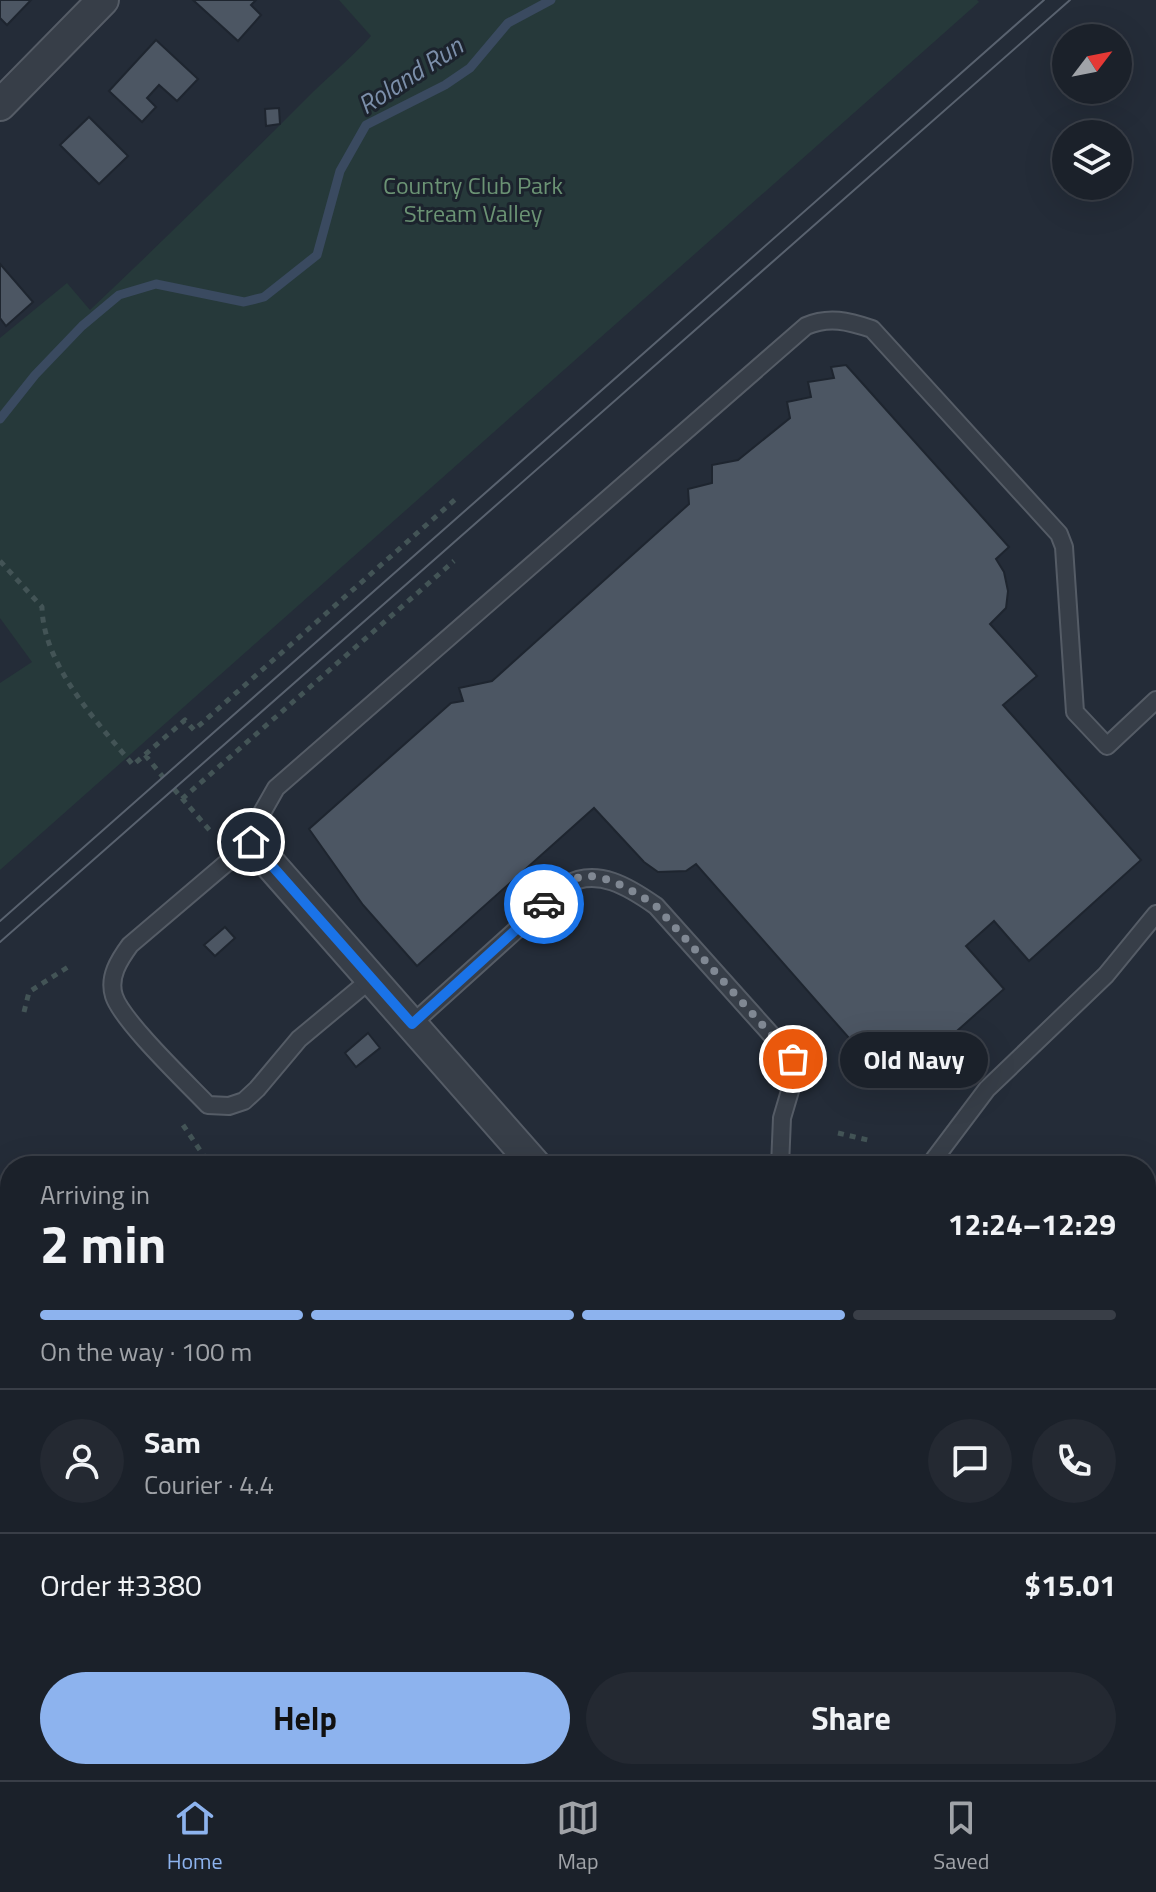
<!DOCTYPE html>
<meta charset="utf-8">
<style>
:root{--surface:#1b212a;--page:#242932;--text:#f1f3f6;--muted:#a0a3a8;--line:#393e47;--accent:#8db3ee}
body{margin:0;font-family:"Titillium Web",sans-serif;background:var(--page);color:var(--text);height:100vh;display:flex;flex-direction:column;font-size:30px;white-space:nowrap}
*{box-sizing:border-box;margin:0}
p{font-size:26px;color:var(--muted)}
.icon{flex:none;width:44px;height:44px;fill:none;stroke:currentColor;stroke-width:2;stroke-linecap:round;stroke-linejoin:round}
.map{position:relative;flex:1;overflow:hidden}
.sheet{position:absolute;left:0px;top:1156px;width:1156px;height:624px;display:flex;flex-direction:column;background:var(--surface);border-radius:32px 32px 0 0;box-shadow:0 8px 32px #0002,0 0 0 2px var(--line)}
.sheet>*{flex:none}
.needle{width:52px;rotate:58deg}
.tools{position:absolute;left:1052px;top:24px;display:grid;gap:16px}
.tools a{display:grid;place-items:center;width:80px;height:80px;border-radius:50%;background:var(--surface);box-shadow:0 8px 32px #0002,0 0 0 2px var(--line);font-size:40px}
.pin{position:absolute;display:grid;place-items:center;width:68px;height:68px;color:#fff;margin:-34px;border:4px solid #fff;border-radius:50%;box-shadow:0 2px 8px #0007}
.courier{position:absolute;display:grid;place-items:center;width:80px;height:80px;margin:-40px;border:6px solid #1a73e8;border-radius:50%;background:#fff;color:#222;box-shadow:0 2px 10px #0007}
.bubble{position:absolute;height:56px;border-radius:28px;background:var(--surface);box-shadow:0 8px 32px #0002,0 0 0 2px var(--line);font-size:26px;font-weight:700;line-height:56px;text-align:center}
.headline em{font-style:normal;font-weight:700}
.headline div{display:flex;flex-direction:column-reverse}
.headline{display:flex;align-items:center;justify-content:space-between;height:136px;padding:0 40px}
h1{font-size:52px;font-weight:700;line-height:60px}
.bar{display:grid;grid-template-columns:repeat(4,1fr);gap:12px 8px;align-content:center;height:96px;padding:0 40px}
.bar i{height:10px;border-radius:6px;background:var(--line)}
.bar .on{background:var(--accent)}
.bar p{grid-column:span 4}
.line{display:flex;align-items:center;gap:20px;padding:0 40px;border-top:2px solid var(--line)}
.line div{flex:1}
.round{display:grid;place-items:center;flex:none;width:84px;height:84px;border-radius:42px;background:var(--page)}
.primary-button{display:flex;gap:16px;margin-top:auto;padding:16px 40px}
.primary-button a{flex:1;height:92px;border-radius:48px;background:var(--accent);color:#111;font-size:32px;font-weight:700;line-height:92px;text-align:center}
.primary-button a+a{background:var(--page);color:var(--text)}
.tab-bar{display:flex;justify-content:space-around;align-items:center;height:112px;border-top:2px solid var(--line);background:var(--surface);font-size:22px;color:var(--muted)}
.tab-bar a{display:grid;justify-items:center;gap:4px}
.tab-bar .on{color:var(--accent)}
.map>svg:first-child{display:block}
</style>
<div class="map">
<svg width="1156" height="1780" viewBox="0 0 1156 1780">
<rect width="100%" height="100%" fill="#242c38"/>
<!-- green -->
<path fill="#26393a" d="M339,0H977L979,2L0,870V683L32,662L0,618V338L67,283L90,310C163,241 234,171 305,100C326,78 351,59 371,36Z"/>
<g fill="none" stroke-linecap="round" stroke-linejoin="round">
<!-- stream -->
<path stroke="#3a4a60" stroke-width="9" d="M0,419L35,375L82,326L119,295L156,284L244,302L264,297L317,255L340,171L366,125L445,85L470,68L508,23L551,0
M0,1221L10,1223"/>
</g>
<!-- building -->
<path fill="#4c5663" stroke="#1e252f" stroke-width="2" d="M0,0H31L7,25L0,18Z
M193,0H256L251,5L261,15L238,41Z
M156,40L198,79L177,101L159,85L147,98L156,107L142,122L109,91Z
M279,108L280,124L266,126L265,109Z
M89,117L128,156L99,184L60,145Z
M0,264L33,302L6,326L0,318Z
M846,365L1009,547L996,559L1004,572L1008,591L1006,608L990,624L1037,676L1003,705L1141,860L1029,961L994,921L966,946L1004,989L893,1088L696,864L686,871L658,872L644,862L594,808L417,966L363,905L309,829L451,703L463,701L459,688L492,681L689,504L688,489L712,483V465L738,460L790,418L787,402L811,397L808,382L834,378L831,367Z
M225,927L235,938L215,956L204,945Z
M368,1033L380,1048L356,1067L345,1053Z
M27,1770H70L72,1780H29Z
M154,1770H216L173,1780H157Z
M243,1770H289L291,1778L246,1780Z"/>
<g fill="none" stroke-linecap="round" stroke-linejoin="round">
<defs>
<path id="lane" d="M371,979L299,1039L257,1089L244,1101L229,1106L208,1105C187,1083 122,1021 114,996C108,977 119,960 130,945L251,842L255,825L276,788L806,326C829,316 848,321 872,329L1059,534L1064,547L1075,712L1107,746L1156,700
M412,1024L566,885C597,867 629,887 656,906L793,1059L795,1074L782,1118L780,1166
M929,1166L987,1089L1106,975L1156,914
M1156,1570L1153,1574L1156,1598"/>
<path id="street" d="M0,105L103,0
M251,842L536,1166
M1146,1637L1156,1644
M647,1780L693,1770
M1075,1780L1082,1770"/>
</defs>
<!-- lane casing -->
<use href="#lane" stroke="#555c66" stroke-width="20"/>
<!-- street casing -->
<use href="#street" stroke="#555c66" stroke-width="34"/>
<!-- path -->
<path stroke="#435456" stroke-width="5" stroke-dasharray="6 6" stroke-linecap="butt" d="M0,561L42,607C43,665 97,722 133,765L185,720L194,730L458,497
M145,755L163,777
M174,789L212,833
M182,799L454,561
M24,1012L29,992L68,967
M183,1125L210,1165L208,1166
M838,1133L868,1140
M551,1780L595,1770"/>
<!-- lane -->
<use href="#lane" stroke="#373e48" stroke-width="16"/>
<!-- street -->
<use href="#street" stroke="#373e48" stroke-width="30"/>
<!-- tram -->
<path stroke="#59626f" stroke-width="2" d="M0,921L1044,0
M0,942L1070,0"/>
</g>
<g fill="none" stroke-linecap="round" stroke-linejoin="round">
<!-- done -->
<path stroke="#808893" stroke-width="8" stroke-dasharray="0 14.4" d="M544,904C554,895 566,881 580,877C602,871 639,894 656,906L793,1059"/>
<!-- route -->
<path stroke="#1a73e8" stroke-width="10" d="M251,842L412,1024L544,904"/>
</g>
<g text-anchor="middle" dominant-baseline="central" stroke-width="6" stroke-linejoin="round" paint-order="stroke">
<!-- park labels -->
<g font-size="24" fill="#6b9374" stroke="#1c232d">
<text x="473" y="185">Country Club Park<tspan x="473" dy="28">Stream Valley</tspan></text>
</g>
<!-- water labels -->
<g font-size="26" font-style="italic" fill="#7c8faa" stroke="#1c232d">
<text transform="translate(410 75) rotate(-33)">Roland Run</text>
</g>
</g>
</svg>
<div class="tools">
<a><svg class="needle" viewBox="-14 -14 28 28"><path d="M0-13l5 13h-10z" fill="#e53935"/><path d="M0 13l5-13h-10z" fill="#a0a3a8"/></svg></a>
<a><svg class="icon" aria-label="layers" viewBox="0 0 24 24"><path d="M12 4l9 5-9 5-9-5zM3 14l9 5 9-5"/></svg></a>
</div>
<div class="pin" style="left:793px;top:1059px;background:#ea580c"><svg class="icon" aria-label="bag" viewBox="0 0 24 24"><path d="M5 8h14l-1 12H6zM9 8a3 3 0 0 1 6 0"/></svg></div>
<div class="pin" style="left:251px;top:842px;background:#1f2937"><svg class="icon" aria-label="home" viewBox="0 0 24 24"><path d="M3 11l9-7 9 7M6 9v11h12V9"/></svg></div>
<div class="courier" style="left:544px;top:904px"><svg class="icon" aria-label="car" viewBox="0 0 24 24"><path d="M5 17H2v-5l4-1 3-4h7l3 4 3 1v5h-3M9 17h6M6 11h13"/><circle cx="7" cy="17" r="2"/><circle cx="17" cy="17" r="2"/></svg></div>
<div class="bubble" style="left:840px;top:1032px;width:148px">Old Navy</div>
<section class="sheet">
<div class="headline"><div><h1>2 min</h1><p>Arriving in</p></div><em>12:24–12:29</em></div>
<div class="bar"><i class="on"></i><i class="on"></i><i class="on"></i><i></i><p>On the way · 100 m</p></div>
<div class="line" style="height:144px"><a class="round"><svg class="icon" aria-label="person" viewBox="0 0 24 24"><circle cx="12" cy="8" r="4"/><path d="M4 21q1-7 8-7t8 7"/></svg></a><div><b>Sam</b><p>Courier · 4.4</p></div><a class="round"><svg class="icon" aria-label="chat" viewBox="0 0 24 24"><path d="M4 5h16v11H9l-5 4z"/></svg></a><a class="round"><svg class="icon" aria-label="phone" viewBox="0 0 24 24"><path d="M5 4h4l2 5-3 2q2 4 5 5l2-3 5 2v4C11 20 4 13 5 4z"/></svg></a></div>
<div class="line" style="height:104px"><div>Order #3380</div><b>$15.01</b></div>
<div class="primary-button"><a>Help</a><a>Share</a></div>
</section>
</div>
<nav class="tab-bar">
<a class="on"><svg class="icon" aria-label="home" viewBox="0 0 24 24"><path d="M3 11l9-7 9 7M6 9v11h12V9"/></svg>Home</a>
<a><svg class="icon" aria-label="map" viewBox="0 0 24 24"><path d="M3 6l6-2 6 2 6-2v14l-6 2-6-2-6 2zM9 4v14M15 6v14"/></svg>Map</a>
<a><svg class="icon" aria-label="saved" viewBox="0 0 24 24"><path d="M7 4h10v16l-5-4-5 4z"/></svg>Saved</a>
</nav>
